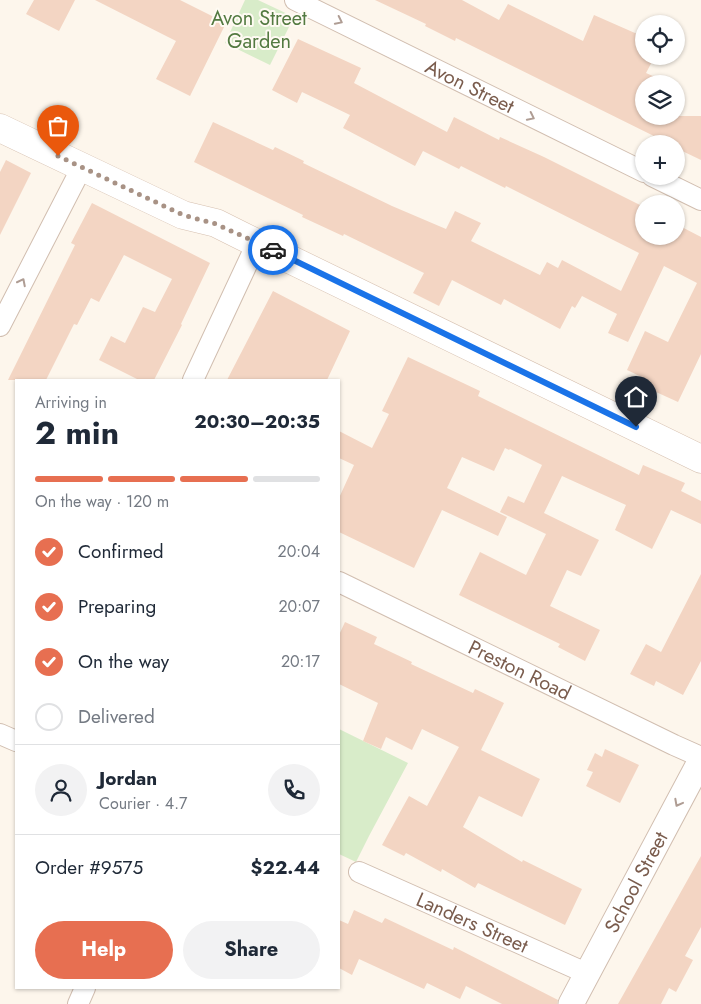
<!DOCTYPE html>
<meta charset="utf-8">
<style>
:root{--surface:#fff;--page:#f2f2f3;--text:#1f2937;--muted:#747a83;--line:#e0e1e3;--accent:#e76f51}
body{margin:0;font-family:Jost,sans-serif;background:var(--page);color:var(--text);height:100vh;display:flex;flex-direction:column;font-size:19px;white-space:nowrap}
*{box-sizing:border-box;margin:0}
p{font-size:16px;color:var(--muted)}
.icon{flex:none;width:28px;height:28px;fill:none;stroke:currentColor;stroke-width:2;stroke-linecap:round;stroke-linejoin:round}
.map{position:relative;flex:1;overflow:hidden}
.side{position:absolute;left:15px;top:379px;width:325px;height:610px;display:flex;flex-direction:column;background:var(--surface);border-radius:0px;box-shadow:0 1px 4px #0004}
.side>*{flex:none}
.fabs{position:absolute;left:635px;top:15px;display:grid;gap:10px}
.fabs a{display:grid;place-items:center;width:50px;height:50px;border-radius:50%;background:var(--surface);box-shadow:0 1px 4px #0004;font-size:25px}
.pin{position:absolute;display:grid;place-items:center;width:42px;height:42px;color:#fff;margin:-51px -21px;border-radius:50% 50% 50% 0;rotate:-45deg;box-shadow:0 0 5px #0007}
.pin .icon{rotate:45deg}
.courier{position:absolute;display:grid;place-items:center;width:50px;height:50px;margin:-25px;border:4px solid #1a73e8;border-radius:50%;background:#fff;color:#222;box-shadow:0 1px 6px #0007}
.summary em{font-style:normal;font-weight:700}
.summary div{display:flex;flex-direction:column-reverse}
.summary{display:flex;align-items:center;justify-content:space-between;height:85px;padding:0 20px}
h1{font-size:32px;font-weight:700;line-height:38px}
.bar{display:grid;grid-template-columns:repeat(4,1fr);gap:8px 5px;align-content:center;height:60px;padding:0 20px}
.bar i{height:6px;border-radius:4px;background:var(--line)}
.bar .active{background:var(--accent)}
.bar p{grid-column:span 4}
.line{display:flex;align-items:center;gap:12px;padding:0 20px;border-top:1px solid var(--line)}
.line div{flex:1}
.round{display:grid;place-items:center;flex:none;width:52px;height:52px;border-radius:26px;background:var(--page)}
ol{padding:0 20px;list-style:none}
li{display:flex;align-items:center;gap:15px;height:55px}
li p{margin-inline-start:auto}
li .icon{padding:5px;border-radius:50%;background:var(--accent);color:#fff;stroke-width:4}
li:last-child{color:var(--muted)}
li i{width:28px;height:28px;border:2px solid var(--line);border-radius:50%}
.action{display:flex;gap:10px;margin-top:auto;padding:10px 20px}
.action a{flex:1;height:58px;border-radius:30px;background:var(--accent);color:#fff;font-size:20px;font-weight:700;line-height:58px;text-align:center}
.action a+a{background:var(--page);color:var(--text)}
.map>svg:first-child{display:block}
</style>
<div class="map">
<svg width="701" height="1004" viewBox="0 0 701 1004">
<rect width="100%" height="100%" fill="#fdf6ec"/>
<!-- green -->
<path fill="#d8ecc9" d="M245,0H258L294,17L270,65L225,43Z
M339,729L408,763L369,836L356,862L339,854Z"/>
<!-- building -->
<path fill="#f3d5c3" d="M34,0H75L59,31L26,14Z
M95,0H180L226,23L190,96L156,79L176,41Z
M375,0H462L499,20L508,4L583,41L594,15L644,37V56H655L646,73L664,81L663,84H644V116H701V160L676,148V144H670L456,38L455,41L425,26L426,24Z
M298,39L361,68L354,83L447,132L454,117L499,140L500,137L544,157L644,207V236H676V224L701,237V354L678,402L645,387L648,380L627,370L645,331L668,342L697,283L664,266L628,342L608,333L617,314L582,296L575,308L572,306L560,329L504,299L501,305L452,280L439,306L413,293L424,273L344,234L343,236L302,217L303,215L194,162L213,122L273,150L275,147L304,161L303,163L392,206L446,229L455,211L481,223L471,241L540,275L547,262L558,268L562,260L621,291L639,253L506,186L505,188L461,166L459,169L423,151L415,166L343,128L350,115L302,92L297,103L272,90Z
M6,160L31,173L0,235V172Z
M92,203L210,263L181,324L182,325L154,380H139L99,360L111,336L125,343L143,307L155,312L172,279L124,255L99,302L91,298L77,325L74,324L46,380H8L75,245L71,243Z
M273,291L350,331L327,380H227Z
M408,357L480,391L478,396L639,475L643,465L685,483L681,491L701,501V524L671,510L652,549L615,530L626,505L562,476L544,513L599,540L581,576L567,570L550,606L600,630L585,661L558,647L560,644L459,595L480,552L526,575L546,534L500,512L508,496L524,503L542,465L510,449L509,450L505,448L494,471L462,457L447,488L507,517L498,536L442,510L414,568L339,532V498L354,465L339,458V431L372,448L389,414L382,411Z
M701,574V661L683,695L656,681L654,686L630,674L646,644L661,652Z
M345,622L377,637L374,644L412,662L411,664L473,693L475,689L504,703L481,750L540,779L522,817L479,796L463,827L522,862L523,860L582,889L565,925L478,883L475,888L442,869L441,872L406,853L404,856L382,845L409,796L427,806L459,747L422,729L412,750L386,737L381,749L363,741L378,703L339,684V635Z
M605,749L639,765L620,803L586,786L593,772L587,770L595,753L602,757Z
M701,856V927L685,956L693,960L676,992L669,988L661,1004H618Z
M354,910L382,923L385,918L453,950L454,947L558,1000L557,1004H502L466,986L460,999L427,983L424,989L359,959L352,975L339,968V920L348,924Z"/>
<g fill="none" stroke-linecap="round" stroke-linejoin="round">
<defs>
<g id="minor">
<path id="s1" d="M295,0L644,172"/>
<path d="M652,176L701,200"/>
<path d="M0,326L82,167"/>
<path d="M193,380L257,243"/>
<path id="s2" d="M339,582L674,745L701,757"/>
<path d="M0,734L16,741"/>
<path id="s3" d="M359,872L586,973"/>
<path d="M78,1004L85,988"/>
</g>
<g id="tertiary">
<path id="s4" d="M571,1004L701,760"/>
</g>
<path id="secondary" d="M0,128L183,215L216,223L242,236L701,459"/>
</defs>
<!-- minor casing -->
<use href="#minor" stroke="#d1beb0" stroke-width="22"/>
<!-- tertiary casing -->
<use href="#tertiary" stroke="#d1beb0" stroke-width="27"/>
<!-- secondary casing -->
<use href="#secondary" stroke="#d6c0b0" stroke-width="29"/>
<!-- minor -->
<use href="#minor" stroke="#fff" stroke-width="20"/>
<!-- tertiary -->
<use href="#tertiary" stroke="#fff" stroke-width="25"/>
<!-- secondary -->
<use href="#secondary" stroke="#fff" stroke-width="28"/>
</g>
<!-- one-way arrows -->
<defs><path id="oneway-chevron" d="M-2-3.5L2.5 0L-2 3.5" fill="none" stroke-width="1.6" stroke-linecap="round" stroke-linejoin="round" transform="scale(1.25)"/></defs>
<g stroke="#af9d94">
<use href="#oneway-chevron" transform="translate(339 21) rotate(26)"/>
<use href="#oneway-chevron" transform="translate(531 117) rotate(26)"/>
<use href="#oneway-chevron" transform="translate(22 282) rotate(-63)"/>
<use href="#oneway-chevron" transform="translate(678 803) rotate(118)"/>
</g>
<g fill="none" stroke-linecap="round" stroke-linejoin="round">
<!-- done -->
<path stroke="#a89285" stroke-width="5" stroke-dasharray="0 9" d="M58,156L183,215L216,224L273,250"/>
<!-- route -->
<path stroke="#1a73e8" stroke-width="6" d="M273,250L636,427"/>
</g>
<g text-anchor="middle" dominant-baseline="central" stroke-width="4" stroke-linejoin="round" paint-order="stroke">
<!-- park labels -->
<g font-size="20" fill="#537a41" stroke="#fffaf3">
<text x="259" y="18">Avon Street<tspan x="259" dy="23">Garden</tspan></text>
</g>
<!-- street labels -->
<g font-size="20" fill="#7a5c4d" stroke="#fffaf3">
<text stroke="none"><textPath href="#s1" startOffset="195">Avon Street</textPath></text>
<text stroke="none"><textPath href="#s2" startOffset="201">Preston Road</textPath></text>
<text stroke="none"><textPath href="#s4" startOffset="138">School Street</textPath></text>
<text stroke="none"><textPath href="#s3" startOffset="124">Landers Street</textPath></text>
</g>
</g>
</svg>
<div class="fabs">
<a><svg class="icon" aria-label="locate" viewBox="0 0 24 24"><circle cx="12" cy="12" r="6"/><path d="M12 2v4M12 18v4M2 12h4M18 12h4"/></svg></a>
<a><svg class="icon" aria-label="layers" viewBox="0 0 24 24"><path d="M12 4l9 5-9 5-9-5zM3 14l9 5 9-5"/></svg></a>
<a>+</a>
<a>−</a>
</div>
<div class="pin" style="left:58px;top:156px;background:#ea580c"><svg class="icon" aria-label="bag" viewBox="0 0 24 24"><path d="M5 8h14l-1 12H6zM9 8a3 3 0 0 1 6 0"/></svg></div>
<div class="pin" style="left:636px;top:427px;background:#1f2937"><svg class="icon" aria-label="home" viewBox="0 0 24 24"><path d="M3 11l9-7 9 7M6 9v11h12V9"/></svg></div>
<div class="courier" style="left:273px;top:250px"><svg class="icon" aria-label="car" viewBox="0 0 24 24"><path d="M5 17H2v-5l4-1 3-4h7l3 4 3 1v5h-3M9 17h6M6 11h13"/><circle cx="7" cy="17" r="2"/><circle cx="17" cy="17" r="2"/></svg></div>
<section class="side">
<div class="summary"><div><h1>2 min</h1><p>Arriving in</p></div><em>20:30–20:35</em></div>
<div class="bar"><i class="active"></i><i class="active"></i><i class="active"></i><i></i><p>On the way · 120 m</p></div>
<ol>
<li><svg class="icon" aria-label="check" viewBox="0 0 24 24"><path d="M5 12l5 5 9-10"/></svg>Confirmed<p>20:04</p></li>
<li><svg class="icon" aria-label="check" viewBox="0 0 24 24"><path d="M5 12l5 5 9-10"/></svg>Preparing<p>20:07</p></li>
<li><svg class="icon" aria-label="check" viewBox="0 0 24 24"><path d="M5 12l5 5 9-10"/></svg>On the way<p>20:17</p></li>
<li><i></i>Delivered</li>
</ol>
<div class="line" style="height:90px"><a class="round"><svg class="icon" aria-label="person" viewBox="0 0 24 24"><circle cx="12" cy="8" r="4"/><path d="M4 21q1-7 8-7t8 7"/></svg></a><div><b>Jordan</b><p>Courier · 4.7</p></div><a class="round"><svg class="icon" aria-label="phone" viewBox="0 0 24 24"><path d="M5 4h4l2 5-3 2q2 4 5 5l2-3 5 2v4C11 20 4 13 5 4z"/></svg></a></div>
<div class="line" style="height:65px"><div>Order #9575</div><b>$22.44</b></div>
<div class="action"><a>Help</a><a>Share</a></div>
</section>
</div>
